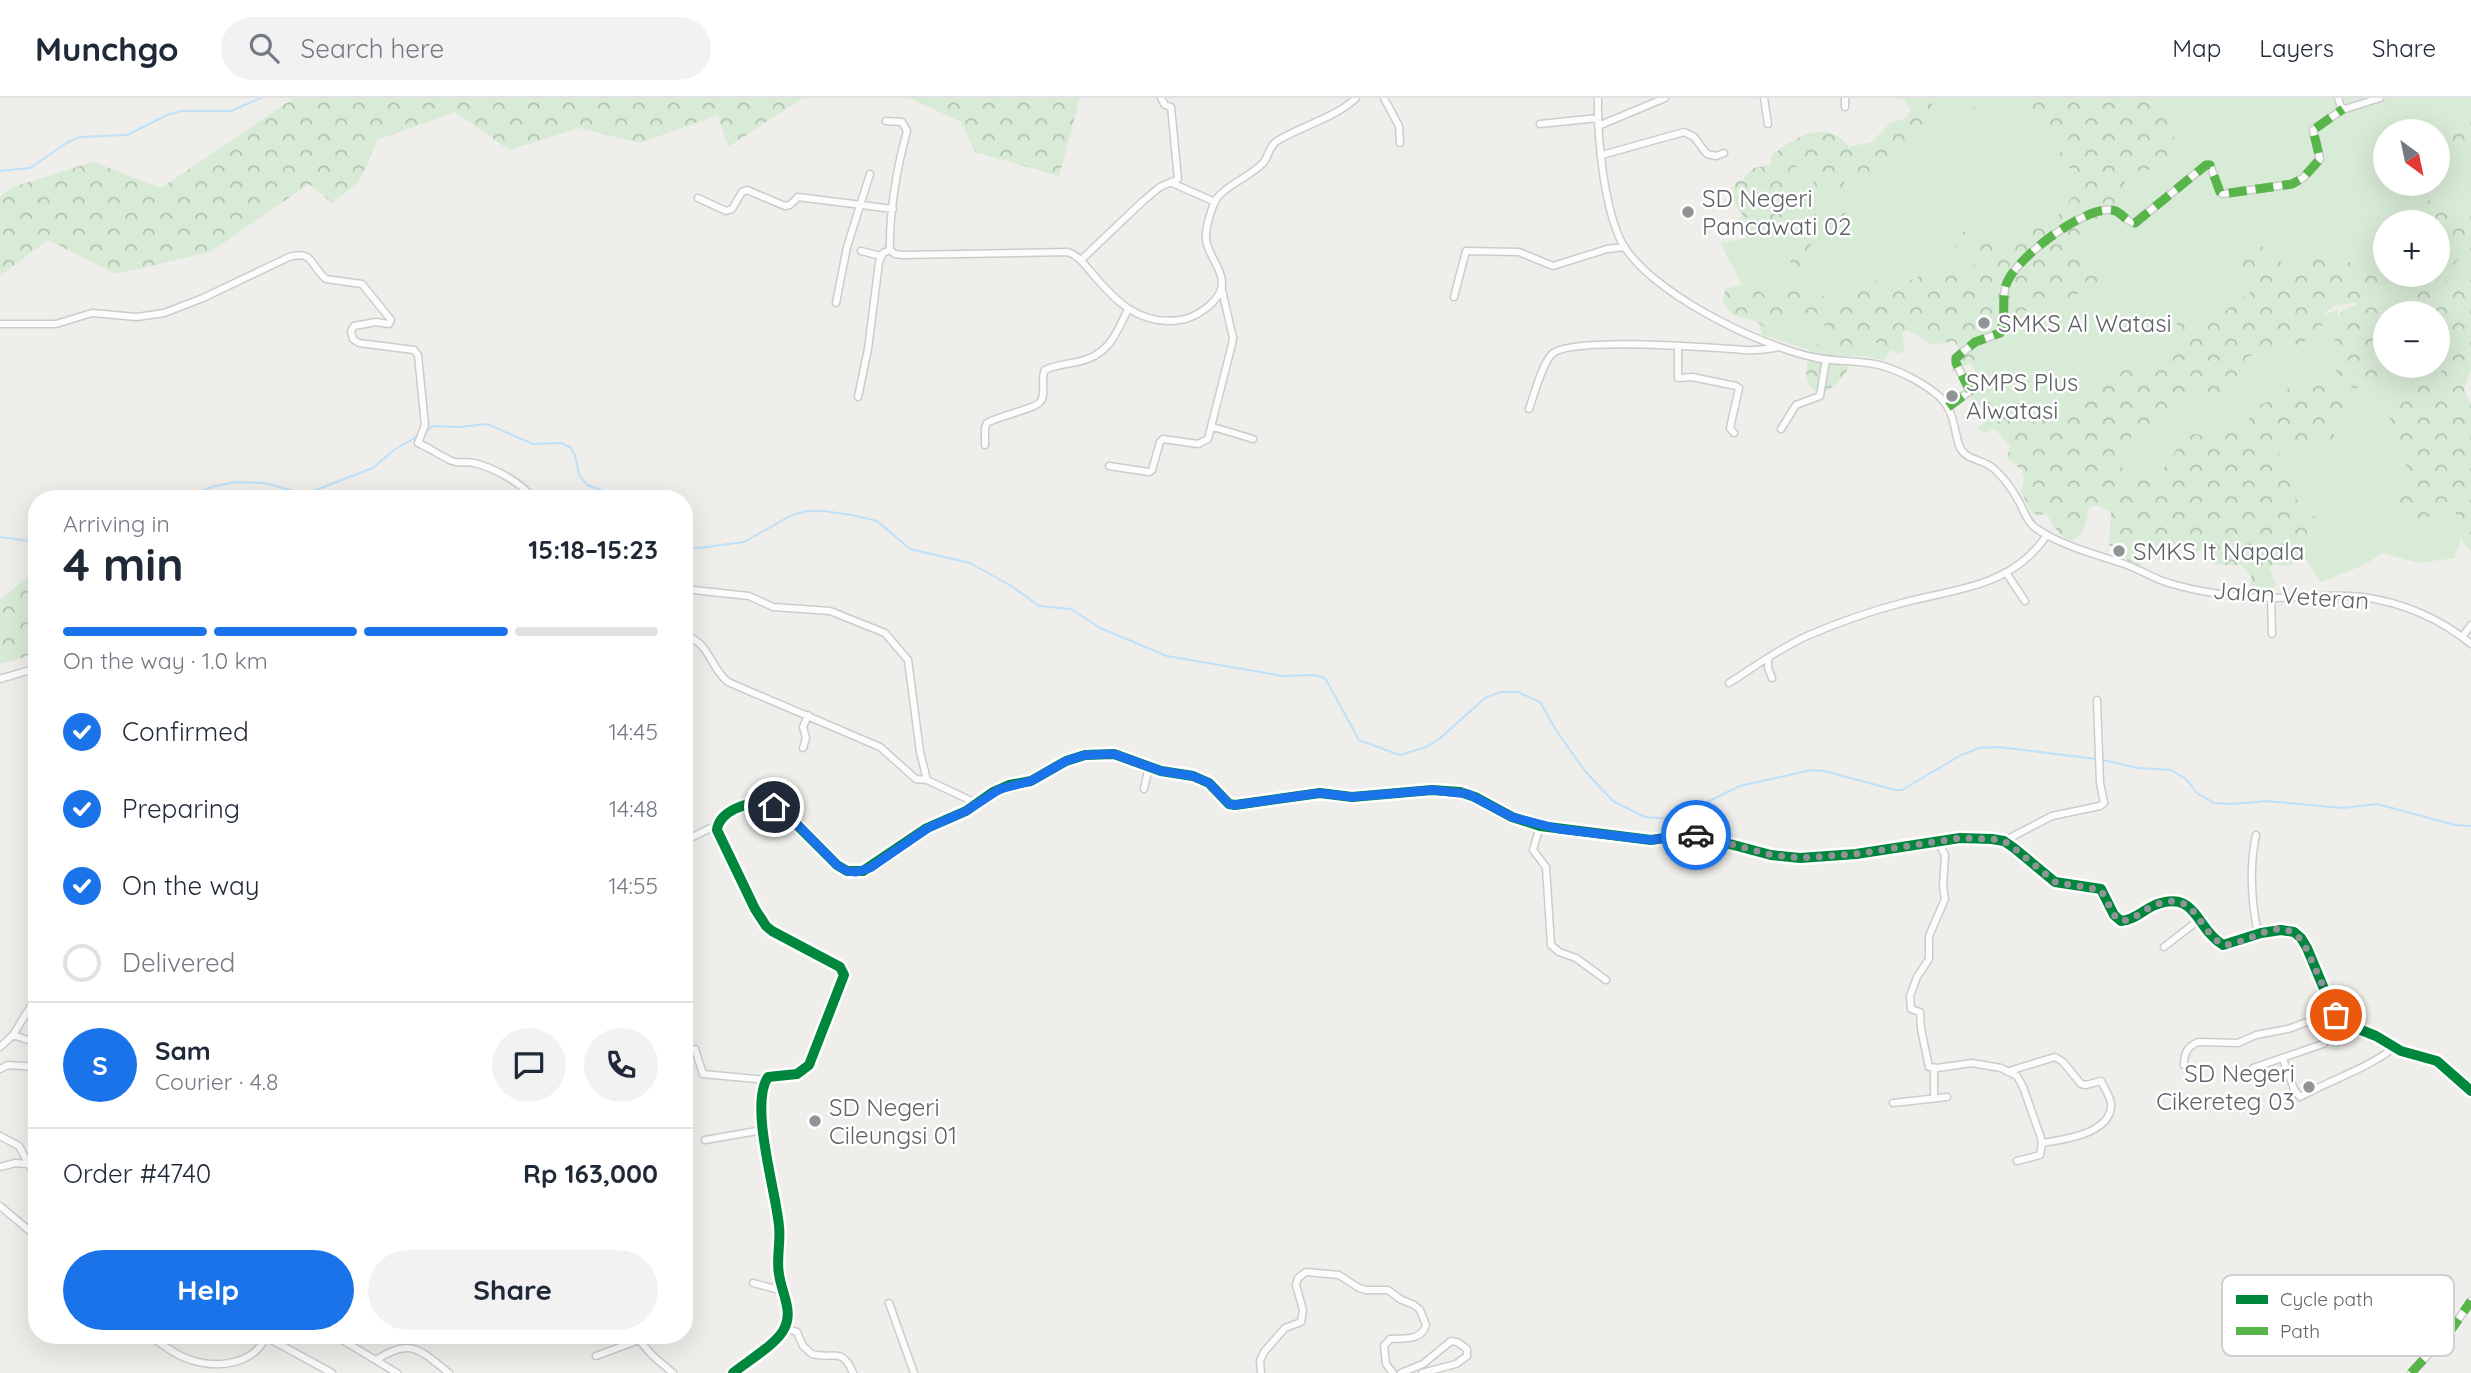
<!DOCTYPE html>
<meta charset="utf-8">
<style>
:root{--surface:#fff;--page:#f2f2f3;--text:#1f2937;--muted:#747a83;--line:#e0e1e3;--accent:#1a73e8}
body{margin:0;font-family:Quicksand,sans-serif;background:var(--page);color:var(--text);height:100vh;display:flex;flex-direction:column;font-size:26px;white-space:nowrap}
*{box-sizing:border-box;margin:0}
p{font-size:23px;color:var(--muted)}
.icon{flex:none;width:38px;height:38px;fill:none;stroke:currentColor;stroke-width:2;stroke-linecap:round;stroke-linejoin:round}
.map{position:relative;flex:1;overflow:hidden}
.side{position:absolute;left:28px;top:392px;width:665px;height:854px;display:flex;flex-direction:column;background:var(--surface);border-radius:28px;box-shadow:0 7px 28px #0002}
.side>*{flex:none}
.needle{width:46px;rotate:147deg}
.buttons{position:absolute;left:2373px;top:21px;display:grid;gap:14px}
.buttons a{display:grid;place-items:center;width:77px;height:77px;border-radius:50%;background:var(--surface);box-shadow:0 7px 28px #0002;font-size:35px}
.pin{position:absolute;display:grid;place-items:center;width:60px;height:60px;color:#fff;margin:-30px;border:4px solid #fff;border-radius:50%;box-shadow:0 2px 7px #0007}
.courier{position:absolute;display:grid;place-items:center;width:70px;height:70px;margin:-35px;border:5px solid #1a73e8;border-radius:50%;background:#fff;color:#222;box-shadow:0 2px 9px #0007}
.summary em{font-style:normal;font-weight:700}
.summary div{display:flex;flex-direction:column-reverse}
.summary{display:flex;align-items:center;justify-content:space-between;height:119px;padding:0 35px}
h1{font-size:46px;font-weight:700;line-height:52px}
.bar{display:grid;grid-template-columns:repeat(4,1fr);gap:10px 7px;align-content:center;height:84px;padding:0 35px}
.bar i{height:9px;border-radius:5px;background:var(--line)}
.bar .on{background:var(--accent)}
.bar p{grid-column:span 4}
.line{display:flex;align-items:center;gap:18px;padding:0 35px;border-top:2px solid var(--line)}
.line div{flex:1}
.round{display:grid;place-items:center;flex:none;width:74px;height:74px;border-radius:37px;background:var(--page)}
ol{padding:0 35px;list-style:none}
li{display:flex;align-items:center;gap:21px;height:77px}
li p{margin-inline-start:auto}
li .icon{padding:7px;border-radius:50%;background:var(--accent);color:#fff;stroke-width:4}
li:last-child{color:var(--muted)}
li i{width:38px;height:38px;border:4px solid var(--line);border-radius:50%}
.button{display:flex;gap:14px;margin-top:auto;padding:14px 35px}
.button a{flex:1;height:80px;border-radius:42px;background:var(--accent);color:#fff;font-size:28px;font-weight:700;line-height:80px;text-align:center}
.button a+a{background:var(--page);color:var(--text)}
header{display:flex;align-items:center;gap:42px;box-sizing:border-box;height:98px;padding:0 35px;background:var(--surface);border-bottom:2px solid var(--line)}
header strong{font-size:33px}
nav{display:flex;gap:38px;margin-inline-start:auto;font-size:24px}
.search{width:490px;height:63px;background:var(--page);display:flex;align-items:center;gap:18px;box-sizing:border-box;padding:0 24px;border-radius:38px;color:var(--muted);font-size:26px}
.map>svg:first-child{display:block}
</style>
<header>
<strong>Munchgo</strong>
<div class="search"><svg class="icon" aria-label="search" viewBox="0 0 24 24"><circle cx="10" cy="10" r="6"/><path d="M15 15l6 6"/></svg>Search here</div>
<nav><a>Map</a><a>Layers</a><a>Share</a></nav>
</header>
<div class="map">
<svg width="2471" height="1275" viewBox="0 0 2471 1275">
<defs>
<pattern id="forest-crowns" width="20" height="18" patternUnits="userSpaceOnUse" patternTransform="scale(1.75)"><rect width="20" height="18" fill="#d8ebd6"/><path d="M2 6a3 3 0 1 1 6 0M12 15a3 3 0 1 1 6 0" fill="none" stroke="#b2c2b1"/></pattern>
</defs>
<rect width="100%" height="100%" fill="#efeeea"/>
<!-- grass -->
<path fill="#d8ebd6" fill-rule="evenodd" d="M1922,0H2046L2102,66L2064,129L2002,173L1887,206L1891,250L1884,263L1868,258H1829L1762,237L1757,215L1720,145L1746,140L1738,120L1771,105L1789,58L1880,61Z
M2137,0H2471V134L2438,124H2385V172L2165,273L2043,335L1987,297L1957,238L2049,182ZM2385,33H2438V86H2385Z
M2471,147V184L2454,195L2359,211L2353,198L2411,177H2438V165Z
M2337,211L2348,258L2385,268H2438V240L2456,258L2449,390L2468,421L2454,460L2418,465L2382,455L2366,466L2321,484L2295,446L2175,377L2130,396L2109,373L2127,325L2231,264Z"/>
<!-- forest -->
<path fill="url(#forest-crowns)" d="M294,0H803L728,49L718,17L640,45L579,30L509,52L455,14L377,42L359,84L332,105L309,86L210,154L116,176L48,142L0,178V99L13,89L93,64L161,90Z
M903,0H1080L1059,78L975,54L961,24L912,1Z
M1896,0H1931L1932,8C1937,10 1943,12 1949,12C1965,13 1992,1 1999,23L1983,17L1957,21L1937,19C1933,25 1929,32 1923,36C1914,41 1906,43 1899,51C1893,60 1894,75 1884,80C1871,87 1860,73 1846,77L1844,86C1863,122 1831,118 1814,142C1808,149 1809,160 1805,168L1795,169C1773,145 1796,146 1807,135C1812,131 1811,125 1811,119C1822,111 1840,111 1838,95L1835,92L1817,90L1803,69H1791C1786,84 1794,104 1784,117C1781,121 1775,123 1770,124C1747,130 1727,106 1735,84L1744,82V79L1754,70L1770,67L1772,57C1796,39 1826,19 1849,49L1872,44L1890,25L1906,20L1911,12L1904,2Z
M2041,0H2145L2152,7L2155,4L2161,5C2175,25 2184,57 2155,70C2145,74 2132,70 2126,81C2122,90 2128,104 2127,114L2121,119L2110,114C2097,117 2099,129 2099,139L2097,137L2093,143L2083,149L2082,167L2087,175C2096,176 2100,178 2104,185C2098,195 2088,195 2077,196L2074,203L2069,204L2063,199L2059,200L2055,208L2024,213L1986,241L1976,261L1955,274L1951,272C1956,262 1963,252 1954,243L1932,247L1914,235L1906,233L1902,235L1905,252L1899,256L1871,242L1865,246L1849,247L1845,253C1846,258 1848,264 1848,269C1847,278 1830,295 1820,294C1802,293 1805,262 1812,252C1815,246 1822,241 1827,236V228C1813,224 1799,219 1783,221L1782,229L1770,232L1753,222L1733,217L1723,204L1725,191L1748,185L1774,204C1779,200 1783,192 1790,190C1807,186 1822,202 1838,201C1849,201 1853,192 1863,190L1866,183L1872,180L1881,186L1879,190L1871,193L1870,199L1893,184H1902L1917,180L1926,171C1944,175 1961,180 1975,166V159L1956,150L1951,134C1969,129 1982,148 2000,145C2011,143 2017,132 2027,127C2036,123 2046,124 2055,122C2064,107 2079,98 2077,79L2067,67L2059,64V57L2071,36L2070,32L2061,29L2035,31L2025,17L2024,10L2031,2Z
M2471,14C2471,44 2469,53 2438,59V37Z
M2452,97L2454,99L2452,105L2455,109L2457,125L2465,122L2471,114V156L2462,158L2452,168L2438,173V124H2418L2417,115L2432,99Z
M2261,147L2269,157L2283,165L2285,169L2284,182L2291,186C2299,180 2298,169 2306,163L2311,164L2314,157L2327,152L2330,154L2331,163L2345,161L2355,169L2365,171L2376,161L2385,158V177H2431L2409,186L2403,191L2385,193L2359,204L2335,208L2326,214L2321,226L2336,215C2322,227 2295,256 2277,258C2267,259 2258,257 2248,258L2241,268L2238,290C2224,300 2207,310 2191,301L2182,307L2173,318C2170,319 2138,329 2136,331C2132,335 2131,341 2128,346C2122,359 2116,370 2130,381C2162,391 2171,355 2187,336C2195,334 2207,340 2215,341L2229,329L2241,328L2248,323L2256,308L2280,300L2287,291L2296,285L2318,282L2324,285L2339,300L2345,312L2342,324L2333,333L2334,338L2328,348C2306,349 2294,333 2276,352L2299,381L2290,393C2300,408 2314,415 2323,430L2320,433L2306,428L2309,449L2305,461L2287,468L2272,466L2270,470L2276,487C2271,493 2262,492 2255,492L2251,488V478L2241,467C2236,467 2217,468 2213,465L2215,452L2210,445L2198,454L2183,447H2173L2163,463L2146,456L2140,468L2131,467L2120,452L2109,447L2111,414L2096,407L2088,411C2088,422 2080,452 2063,439C2056,433 2050,422 2046,415L2039,418L2031,414L2021,393L2024,381L2022,372L2007,360L2010,348L1995,331L1984,335L1977,330L1985,324L1987,314L1984,309L1973,305L1971,299L1977,288L1989,281L1994,282C2001,295 2003,306 2020,305L2025,312L2039,310L2044,315L2045,323C2053,324 2078,312 2083,306C2088,300 2090,291 2095,288C2116,274 2135,260 2160,269L2183,250C2182,241 2176,233 2177,224L2180,221L2186,223L2196,235L2200,236L2205,231L2203,221L2205,216L2226,213C2236,202 2248,199 2258,186L2247,182L2242,167L2247,159Z
M2471,178V271L2464,292L2471,306V454C2453,438 2462,418 2450,404H2445C2432,425 2405,430 2390,407L2392,397L2407,373L2405,363L2392,343L2389,316C2404,282 2433,292 2451,261L2443,247L2438,244V215H2385V268H2389L2385,274L2356,291L2340,285C2330,265 2333,235 2341,214C2364,199 2375,209 2398,201C2409,198 2418,192 2429,188C2442,183 2457,181 2471,178Z
M37,471V552L22,560L0,566V502Z"/>
<g fill="none" stroke-linecap="round" stroke-linejoin="round">
<!-- stream -->
<path stroke="#bfe0f9" stroke-width="2" d="M0,73L30,70L68,44L80,39L127,37L167,17L181,13H231L261,0
M426,333L433,328L459,329L487,326L533,346L561,345L570,349L575,357L579,377L587,387L603,393L612,401
M186,401L211,389L235,384L264,385L305,396L373,370L394,352L418,338
M0,439L37,444
M684,449L699,450L744,444L792,417L807,413H823L852,417L877,423L910,451L970,465L1013,489L1039,508L1071,511L1100,530L1167,558L1283,578L1314,577L1325,580L1359,642L1400,657L1426,649L1438,642L1485,600L1501,594H1518L1540,604L1556,632L1584,672L1613,703L1645,719L1672,721L1740,688L1811,672L1824,673L1895,692H1902L1961,657L1979,650L1998,649L2097,661
M2103,662L2138,670L2171,672L2186,681L2197,695L2214,705L2231,706L2267,703L2342,710L2377,706L2455,727L2471,728"/>
<defs>
<path id="minor" d="M1384,0L1399,28L1400,45
M1598,0C1597,39 1604,106 1620,141C1645,193 1761,249 1817,260C1837,264 1859,262 1879,267C1898,272 1920,283 1935,295C1960,313 1952,345 1964,355C1972,363 1985,362 1994,371C2003,379 2012,391 2018,402C2024,412 2027,425 2037,431C2062,448 2098,457 2127,467C2141,472 2154,481 2169,485C2201,495 2238,499 2271,500C2301,500 2332,495 2362,499C2402,504 2441,521 2471,546
M1764,0L1768,26
M1845,0V9
M2338,0L2341,9L2345,11L2380,0
M886,23L902,24L907,33C897,69 889,115 890,152
M1540,26L1598,20
M1598,28L1665,0
M1602,57L1684,34L1694,39L1707,56L1716,58L1724,55
M1172,85L1215,104
M698,100L726,113L732,111L742,94L747,92L785,108L790,107L798,99L893,111
M890,152L895,156L902,157L1068,154C1079,158 1084,166 1092,175C1115,203 1140,228 1180,222C1195,220 1212,208 1219,196C1229,179 1211,162 1207,146C1204,138 1207,128 1209,120C1211,114 1213,106 1217,100C1229,85 1250,79 1263,65C1269,58 1269,48 1277,43C1301,28 1337,19 1356,0
M861,153L881,158
M1081,162L1143,103L1160,89L1178,81L1171,9L1165,7L1161,0
M1454,199L1466,153L1519,154L1553,168L1607,151L1625,149
M836,205L847,149L870,76
M0,226H56L92,215L137,219L164,215L203,200L289,159C314,152 310,168 326,181L362,186L391,222L389,226L376,224L354,228L351,233L353,241L359,245L414,252L418,257L425,327L418,345C430,350 440,358 452,363C460,366 466,363 474,365C495,370 520,384 534,401
M1678,248V280L1692,279L1736,288L1739,290L1730,330L1734,335
M858,299L868,251L879,164L883,155L890,152
M1948,309L1970,293L1956,265V260L1975,244L2000,235C2007,220 2001,203 2006,187C2014,161 2084,108 2112,112C2122,113 2125,124 2135,125L2206,67H2210L2220,94L2223,96L2292,86L2303,80L2320,61L2313,32L2343,11
M1529,311C1534,297 1542,266 1552,256C1571,238 1715,250 1746,252C1757,253 1768,251 1779,249
M1213,329L1253,341
M1781,331L1796,307L1820,298L1826,261
M985,347V330L987,325C998,318 1035,311 1040,304C1047,296 1040,281 1045,272C1055,267 1067,266 1077,264C1108,258 1116,237 1128,211
M1109,368L1149,374L1152,372L1160,344L1163,341L1198,346L1208,341L1232,246L1233,240L1222,192
M2007,476L2025,503
M684,491L749,498L773,509L830,513L885,535L908,562L920,654L927,682
M2271,500L2272,536
M684,537C710,544 710,570 728,584L880,649L916,681L927,682L976,705
M2462,539L2471,527
M1768,561V570L1772,580
M0,581L37,570
M1729,585C1754,569 1780,550 1807,538C1837,525 1871,513 1902,505C1958,490 2012,489 2047,437
M803,650L806,640L803,629L808,617
M1144,691L1149,668
M1540,728L1533,752L1546,769L1551,847L1559,854L1576,860L1606,882
M2256,737C2249,770 2251,802 2258,836
M1937,742L1945,757L1943,789L1945,801L1929,838V861L1917,879L1910,898L1911,911L1920,914L1921,931L1929,969L1937,970L1972,965L2001,970L2017,978L2023,989L2040,1037L2042,1045L2040,1057L2017,1063
M684,743L717,727
M2004,743L2052,718L2100,708L2104,705L2100,685L2097,602
M2164,849L2200,821
M37,898L13,937L37,945
M0,949L13,937
M695,951L703,976L766,982
M2283,961L2294,991L2300,999C2332,981 2367,971 2395,949
M2184,967C2184,955 2187,949 2198,944L2238,945L2256,937L2288,931L2334,914
M1934,970V1000
M2253,970L2323,946L2344,926
M0,971L8,967L37,969
M2009,973L2055,959L2063,964L2081,986L2086,987L2101,983C2104,990 2112,1000 2111,1008C2110,1036 2062,1042 2042,1045
M1893,1005L1947,999
M0,1038L19,1048L37,1082
M705,1042L763,1032
M0,1069L15,1065L37,1067
M0,1108L37,1139
M753,1185L783,1193
M889,1205L914,1275
M785,1230L797,1234L803,1248L812,1256C833,1262 842,1248 853,1275
M149,1237C161,1246 177,1258 191,1262C219,1271 256,1266 266,1237
M334,1237L397,1275
M266,1239L332,1275
M596,1258L639,1242L653,1258L673,1275
M376,1262C411,1239 420,1252 449,1275
M733,1275C746,1264 779,1245 785,1229C793,1212 781,1193 779,1176C776,1161 781,1144 779,1128C776,1093 749,1007 768,979L797,976L809,967L844,877L840,869L772,833L766,828L755,811L717,732C719,714 746,703 763,706C771,707 777,711 784,714L837,767L847,773H863L927,730L966,713L993,694L1009,687L1031,683L1066,663L1085,657L1114,656L1161,673L1193,678L1209,685L1229,706L1235,707L1320,695L1352,699L1432,692L1460,694L1475,699L1512,719L1540,728L1651,742L1692,736L1771,757L1800,760L1856,756L1960,740L1992,741L2004,743L2014,750L2055,784L2101,791L2114,817L2121,823C2135,822 2143,812 2155,807C2197,791 2195,830 2223,847L2261,835L2281,832L2294,834L2301,840L2307,850L2332,910L2341,924L2376,938L2401,953L2437,963L2471,993
M1261,1275L1260,1263L1264,1254L1285,1230L1301,1224L1303,1212L1296,1187L1298,1180L1306,1174L1339,1177L1359,1190L1366,1192H1388L1400,1201L1414,1207L1420,1212L1426,1227C1421,1243 1405,1240 1390,1241L1384,1248L1386,1266L1393,1275
M1401,1275L1423,1266L1451,1243L1457,1244L1467,1251V1258L1456,1266L1422,1275
M2411,1275L2451,1232L2471,1203"/>
</defs>
<!-- minor casing -->
<use href="#minor" stroke="#cbcccc" stroke-width="9"/>
<!-- minor -->
<use href="#minor" stroke="#fdfcfc" stroke-width="6"/>
<!-- quiet -->
<path stroke="#58b549" stroke-width="9" stroke-dasharray="18 9" stroke-linecap="butt" d="M1948,309L1970,293L1956,265V260L1975,244L2000,235C2007,220 2001,203 2006,187C2014,161 2084,108 2112,112C2122,113 2125,124 2135,125L2206,67H2210L2220,94L2223,96L2292,86L2303,80L2320,61L2313,32L2343,11
M2411,1275L2451,1232L2471,1203"/>
<defs>
<path id="cycleway" d="M733,1275C746,1264 779,1245 785,1229C793,1212 781,1193 779,1176C776,1161 781,1144 779,1128C776,1093 749,1007 768,979L797,976L809,967L844,877L840,869L772,833L766,828L755,811L717,732C719,714 746,703 763,706C771,707 777,711 784,714L837,767L847,773H863L927,730L966,713L993,694L1009,687L1031,683L1066,663L1085,657L1114,656L1161,673L1193,678L1209,685L1229,706L1235,707L1320,695L1352,699L1432,692L1460,694L1475,699L1512,719L1540,728L1651,742L1692,736L1771,757L1800,760L1856,756L1960,740L1992,741L2004,743L2014,750L2055,784L2101,791L2114,817L2121,823C2135,822 2143,812 2155,807C2197,791 2195,830 2223,847L2261,835L2281,832L2294,834L2301,840L2307,850L2332,910L2341,924L2376,938L2401,953L2437,963L2471,993"/>
</defs>
<!-- cycleway casing -->
<use href="#cycleway" stroke="#fff" stroke-width="15"/>
<!-- cycleway -->
<use href="#cycleway" stroke="#00873e" stroke-width="10"/>
</g>
<g fill="none" stroke-linecap="round" stroke-linejoin="round">
<!-- done -->
<path stroke="#919496" stroke-width="7" stroke-dasharray="0 12.6" d="M1696,737L1772,757L1800,760L1856,756L1960,740L1992,741L2004,743L2014,750L2055,784L2101,792L2114,817L2121,823C2135,822 2143,812 2155,807C2197,791 2195,830 2223,847C2253,846 2285,810 2306,850L2336,917"/>
<!-- route -->
<path stroke="#1a73e8" stroke-width="9" d="M774,709L793,722L837,767L847,773L856,774L870,770L928,730L966,713L1000,691L1031,683L1066,663L1085,657L1114,656L1161,673L1193,678L1209,685L1229,706L1235,707L1320,695L1352,699L1432,692L1468,696L1512,719L1559,731L1651,742L1686,736L1696,737"/>
</g>
<!-- markers -->
<g fill="#919496" stroke="#fff" stroke-width="2.5">
<circle cx="1688" cy="114" r="7"/>
<circle cx="1984" cy="225" r="7"/>
<circle cx="1952" cy="298" r="7"/>
<circle cx="2119" cy="453" r="7"/>
<circle cx="2309" cy="989" r="7"/>
<circle cx="815" cy="1023" r="7"/>
</g>
<g text-anchor="middle" dominant-baseline="central" stroke-width="5" stroke-linejoin="round" paint-order="stroke">
<!-- poi labels -->
<g font-size="24" fill="#5f6368" stroke="#fff" text-anchor="start">
<text x="1702" y="100">SD Negeri<tspan x="1702" dy="28">Pancawati 02</tspan></text>
<text x="1998" y="225">SMKS Al Watasi</text>
<text x="1966" y="284">SMPS Plus<tspan x="1966" dy="28">Alwatasi</tspan></text>
<text x="2133" y="453">SMKS It Napala</text>
<text x="2295" y="975" text-anchor="end">SD Negeri<tspan x="2295" dy="28">Cikereteg 03</tspan></text>
<text x="829" y="1009">SD Negeri<tspan x="829" dy="28">Cileungsi 01</tspan></text>
</g>
<!-- street labels -->
<g font-size="24" fill="#5f6368" stroke="#fff">
<text transform="translate(2291 497) rotate(4)">Jalan Veteran</text>
</g>
</g>
<!-- legend -->
<rect x="2222" y="1177" width="232" height="81" rx="10" fill="#fff" stroke="#cfd0d2" stroke-width="2"/>
<rect x="2236" y="1197" width="32" height="9" fill="#00873e"/>
<rect x="2236" y="1229" width="32" height="8" fill="#58b549"/>
<g font-size="19" fill="#5f6368">
<text x="2280" y="1208">Cycle path</text>
<text x="2280" y="1240">Path</text>
</g>
</svg>
<div class="buttons">
<a><svg class="needle" viewBox="-14 -14 28 28"><path d="M0-13l5 13h-10z" fill="#e53935"/><path d="M0 13l5-13h-10z" fill="#747a83"/></svg></a>
<a>+</a>
<a>−</a>
</div>
<div class="pin" style="left:2336px;top:917px;background:#ea580c"><svg class="icon" aria-label="bag" viewBox="0 0 24 24"><path d="M5 8h14l-1 12H6zM9 8a3 3 0 0 1 6 0"/></svg></div>
<div class="pin" style="left:774px;top:709px;background:#1f2937"><svg class="icon" aria-label="home" viewBox="0 0 24 24"><path d="M3 11l9-7 9 7M6 9v11h12V9"/></svg></div>
<div class="courier" style="left:1696px;top:737px"><svg class="icon" aria-label="car" viewBox="0 0 24 24"><path d="M5 17H2v-5l4-1 3-4h7l3 4 3 1v5h-3M9 17h6M6 11h13"/><circle cx="7" cy="17" r="2"/><circle cx="17" cy="17" r="2"/></svg></div>
<section class="side">
<div class="summary"><div><h1>4 min</h1><p>Arriving in</p></div><em>15:18–15:23</em></div>
<div class="bar"><i class="on"></i><i class="on"></i><i class="on"></i><i></i><p>On the way · 1.0 km</p></div>
<ol>
<li><svg class="icon" aria-label="check" viewBox="0 0 24 24"><path d="M5 12l5 5 9-10"/></svg>Confirmed<p>14:45</p></li>
<li><svg class="icon" aria-label="check" viewBox="0 0 24 24"><path d="M5 12l5 5 9-10"/></svg>Preparing<p>14:48</p></li>
<li><svg class="icon" aria-label="check" viewBox="0 0 24 24"><path d="M5 12l5 5 9-10"/></svg>On the way<p>14:55</p></li>
<li><i></i>Delivered</li>
</ol>
<div class="line" style="height:126px"><b class="round" style="background:var(--accent);color:#fff">S</b><div><b>Sam</b><p>Courier · 4.8</p></div><a class="round"><svg class="icon" aria-label="chat" viewBox="0 0 24 24"><path d="M4 5h16v11H9l-5 4z"/></svg></a><a class="round"><svg class="icon" aria-label="phone" viewBox="0 0 24 24"><path d="M5 4h4l2 5-3 2q2 4 5 5l2-3 5 2v4C11 20 4 13 5 4z"/></svg></a></div>
<div class="line" style="height:91px"><div>Order #4740</div><b>Rp 163,000</b></div>
<div class="button"><a>Help</a><a>Share</a></div>
</section>
</div>
